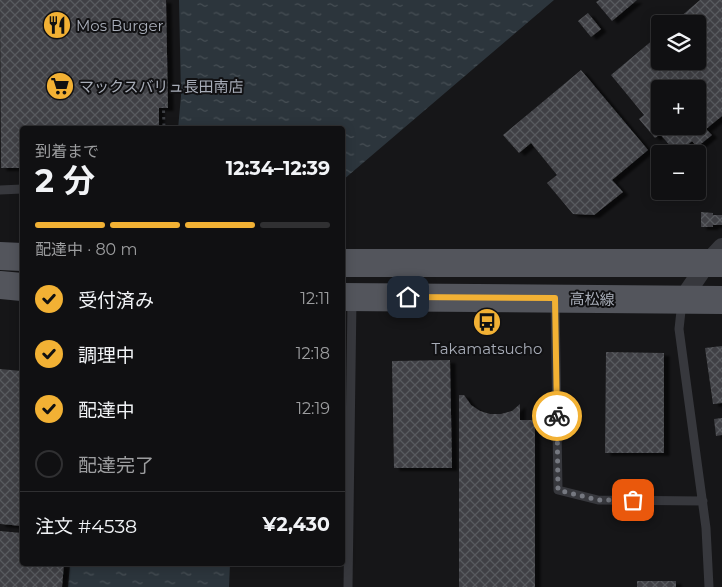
<!DOCTYPE html>
<html lang="ja">
<meta charset="utf-8">
<style>
:root{--surface:#101012;--page:#19191b;--text:#f1f3f6;--muted:#9c9d9f;--line:#303032;--accent:#f2b134}
body{margin:0;font-family:Montserrat,"Noto Sans JP",sans-serif;background:var(--page);color:var(--text);height:100vh;display:flex;flex-direction:column;font-size:19px;white-space:nowrap}
*{box-sizing:border-box;margin:0}
p{font-size:16px;color:var(--muted)}
.icon{flex:none;width:28px;height:28px;fill:none;stroke:currentColor;stroke-width:2;stroke-linecap:round;stroke-linejoin:round}
.map{position:relative;flex:1;overflow:hidden}
.drawer{position:absolute;left:20px;top:126px;width:325px;height:440px;display:flex;flex-direction:column;background:var(--surface);border-radius:5px;box-shadow:0 2px 12px #0003,0 0 0 1px var(--line)}
.drawer>*{flex:none}
.fabs{position:absolute;left:651px;top:15px;display:grid;gap:10px}
.fabs a{display:grid;place-items:center;width:55px;height:55px;border-radius:5px;background:var(--surface);box-shadow:0 2px 12px #0003,0 0 0 1px var(--line);font-size:25px}
.pin{position:absolute;display:grid;place-items:center;width:42px;height:42px;color:#fff;margin:-21px;border-radius:10px;box-shadow:0 2px 8px #0006}
.courier{position:absolute;display:grid;place-items:center;width:50px;height:50px;margin:-25px;border:4px solid #f2b134;border-radius:50%;background:#fff;color:#222;box-shadow:0 1px 6px #0007}
.headline em{font-style:normal;font-weight:700}
.headline div{display:flex;flex-direction:column-reverse}
.headline{display:flex;align-items:center;justify-content:space-between;height:85px;padding:0 15px}
h1{font-size:32px;font-weight:700;line-height:38px}
.bar{display:grid;grid-template-columns:repeat(4,1fr);gap:8px 5px;align-content:center;height:60px;padding:0 15px}
.bar i{height:6px;border-radius:4px;background:var(--line)}
.bar .selected{background:var(--accent)}
.bar p{grid-column:span 4}
.line{display:flex;align-items:center;gap:12px;padding:0 15px;border-top:1px solid var(--line)}
.line div{flex:1}
ol{padding:0 15px;list-style:none}
li{display:flex;align-items:center;gap:15px;height:55px}
li p{margin-inline-start:auto}
li .icon{padding:5px;border-radius:50%;background:var(--accent);color:#111;stroke-width:4}
li:last-child{color:var(--muted)}
li i{width:28px;height:28px;border:2px solid var(--line);border-radius:50%}
.map>svg:first-child{display:block}
</style>
<div class="map">
<svg width="722" height="587" viewBox="0 0 722 587">
<defs>
<pattern id="water-ripples" width="26" height="14" patternUnits="userSpaceOnUse" patternTransform="scale(1.25)"><rect width="26" height="14" fill="#2c353c"/><path d="M2 4q2-2 4 0t4 0M15 11q2-2 4 0t4 0" fill="none" stroke="#485056"/></pattern>
<pattern id="building-cross-hatch" width="8" height="8" patternUnits="userSpaceOnUse" patternTransform="scale(1.25)"><rect width="8" height="8" fill="#404145"/><path d="M0 0l8 8M0 8l8-8" fill="none" stroke="#595a5e"/></pattern>
<filter id="shadow"><feDropShadow dx="5.5" dy="3" stdDeviation="1" flood-color="#0009"/></filter>
</defs>
<rect width="100%" height="100%" fill="#161618"/>
<!-- water -->
<path fill="url(#water-ripples)" d="M179,0H554L343,180L342,129H178L181,96Z
M70,564H230L229,587H68Z"/>
<!-- building -->
<path fill="url(#building-cross-hatch)" fill-rule="evenodd" filter="url(#shadow)" d="M0,0H166L168,108H159V129H22V168H1Z
M599,0H637L612,21L596,2Z
M700,0H722V116L706,129L712,135L697,147L692,141L677,154L660,134L655,138L639,119L644,115L611,75L660,34V61H698V24H672ZM660,89H698V126H660Z
M588,13L601,29L591,37L578,21Z
M581,70L648,150L612,180L623,192L594,215L573,214L547,183L557,175L531,143L519,153L503,135Z
M701,212L713,213V215H722V225H713V227H701Z
M722,346V403L713,404L705,348Z
M606,352L664,353V453H605Z
M450,360L452,468H394L392,361Z
M0,369L22,371V526L0,524Z
M459,395H464L471,405L480,411L490,414H501L512,411L520,404V420H535V587H459Z
M722,418V435L716,436L714,419Z
M0,531L22,533V564H64L62,587H0Z
M637,581H676V587H637Z"/>
<g fill="none" stroke-linecap="round" stroke-linejoin="round">
<!-- path -->
<path stroke="#3d3f44" stroke-width="3" stroke-dasharray="2.5 4" stroke-linecap="butt" d="M161,0L164,129"/>
<!-- service -->
<path stroke="#37383d" stroke-width="9" d="M0,190L22,189
M555,301L558,490L598,500L703,501
M682,302L679,329L706,528L709,587
M348,587L352,299"/>
<!-- minor -->
<path stroke="#37383d" stroke-width="18" d="M682,300L707,263L722,247"/>
<!-- primary -->
<path stroke="#53555c" stroke-width="28" d="M0,256L22,257
M342,263H722
M0,285L22,287
M342,297L722,300"/>
</g>
<g fill="none" stroke-linecap="round" stroke-linejoin="round">
<!-- done -->
<path stroke="#757880" stroke-width="5" stroke-dasharray="0 9" d="M557,416L558,490L598,500H633"/>
<!-- route -->
<path stroke="#f2b134" stroke-width="6" d="M408,297L555,298L557,416"/>
</g>
<!-- icons -->
<defs>
<symbol id="restaurant-disc" viewBox="-11 -11 22 22"><circle r="9.5" fill="#f2b134" stroke="#111113"/><path d="M-5-6h1v4h1v-4h1v4h1v-4h1v5L-1.5 .5V6h-2V.5L-5-1ZM5-6V6H3V1.5H1.5Q1.5-4 5-6Z" fill="#111"/></symbol>
<symbol id="supermarket-disc" viewBox="-11 -11 22 22"><circle r="9.5" fill="#f2b134" stroke="#111113"/><path d="M-6-5.5h2.5l.6 2H6L4.5 2H-2.5L-4.4-4H-6ZM-1.5 3.2a1.3 1.3 0 1 0 .1 0ZM3 3.2a1.3 1.3 0 1 0 .1 0Z" fill="#111"/></symbol>
<symbol id="bus-disc" viewBox="-11 -11 22 22"><circle r="9.5" fill="#f2b134" stroke="#111113"/><path d="M-5-6H5V4H4V6H2V4H-2V6H-4V4H-5ZM-3.5-4V0h7V-4ZM-3.5 1.2v1.5H-2V1.2ZM2 1.2v1.5H3.5V1.2Z" fill="#111"/></symbol>
</defs>
<g fill-rule="evenodd">
<use href="#restaurant-disc" x="41" y="9" width="32" height="32"/>
<use href="#supermarket-disc" x="44" y="70" width="32" height="32"/>
<use href="#bus-disc" x="471" y="306" width="32" height="32"/>
</g>
<g text-anchor="middle" dominant-baseline="central" stroke-width="4" stroke-linejoin="round" paint-order="stroke">
<!-- poi labels -->
<g font-size="15" fill="#a8adb8" stroke="#111113" text-anchor="start">
<text x="76" y="25">Mos Burger</text>
<text x="79" y="86">マックスバリュ長田南店</text>
<text x="487" y="348" text-anchor="middle">Takamatsucho</text>
</g>
<!-- street labels -->
<g font-size="15" fill="#a8adb8" stroke="#111113">
<text transform="translate(592 299) rotate(1)">高松線</text>
</g>
</g>
</svg>
<div class="fabs">
<a><svg class="icon" aria-label="layers" viewBox="0 0 24 24"><path d="M12 4l9 5-9 5-9-5zM3 14l9 5 9-5"/></svg></a>
<a>+</a>
<a>−</a>
</div>
<div class="pin" style="left:633px;top:500px;background:#ea580c"><svg class="icon" aria-label="bag" viewBox="0 0 24 24"><path d="M5 8h14l-1 12H6zM9 8a3 3 0 0 1 6 0"/></svg></div>
<div class="pin" style="left:408px;top:297px;background:#1f2937"><svg class="icon" aria-label="home" viewBox="0 0 24 24"><path d="M3 11l9-7 9 7M6 9v11h12V9"/></svg></div>
<div class="courier" style="left:557px;top:416px"><svg class="icon" aria-label="bike" viewBox="0 0 24 24"><circle cx="6" cy="16" r="4"/><circle cx="18" cy="16" r="4"/><path d="M6 16l4-8h5l3 8M10 8l3 8H6M13 5h3"/></svg></div>
<section class="drawer">
<div class="headline"><div><h1>2 分</h1><p>到着まで</p></div><em>12:34–12:39</em></div>
<div class="bar"><i class="selected"></i><i class="selected"></i><i class="selected"></i><i></i><p>配達中 · 80 m</p></div>
<ol>
<li><svg class="icon" aria-label="check" viewBox="0 0 24 24"><path d="M5 12l5 5 9-10"/></svg>受付済み<p>12:11</p></li>
<li><svg class="icon" aria-label="check" viewBox="0 0 24 24"><path d="M5 12l5 5 9-10"/></svg>調理中<p>12:18</p></li>
<li><svg class="icon" aria-label="check" viewBox="0 0 24 24"><path d="M5 12l5 5 9-10"/></svg>配達中<p>12:19</p></li>
<li><i></i>配達完了</li>
</ol>
<div class="line" style="height:65px"><div>注文 #4538</div><b>¥2,430</b></div>
</section>
</div>
